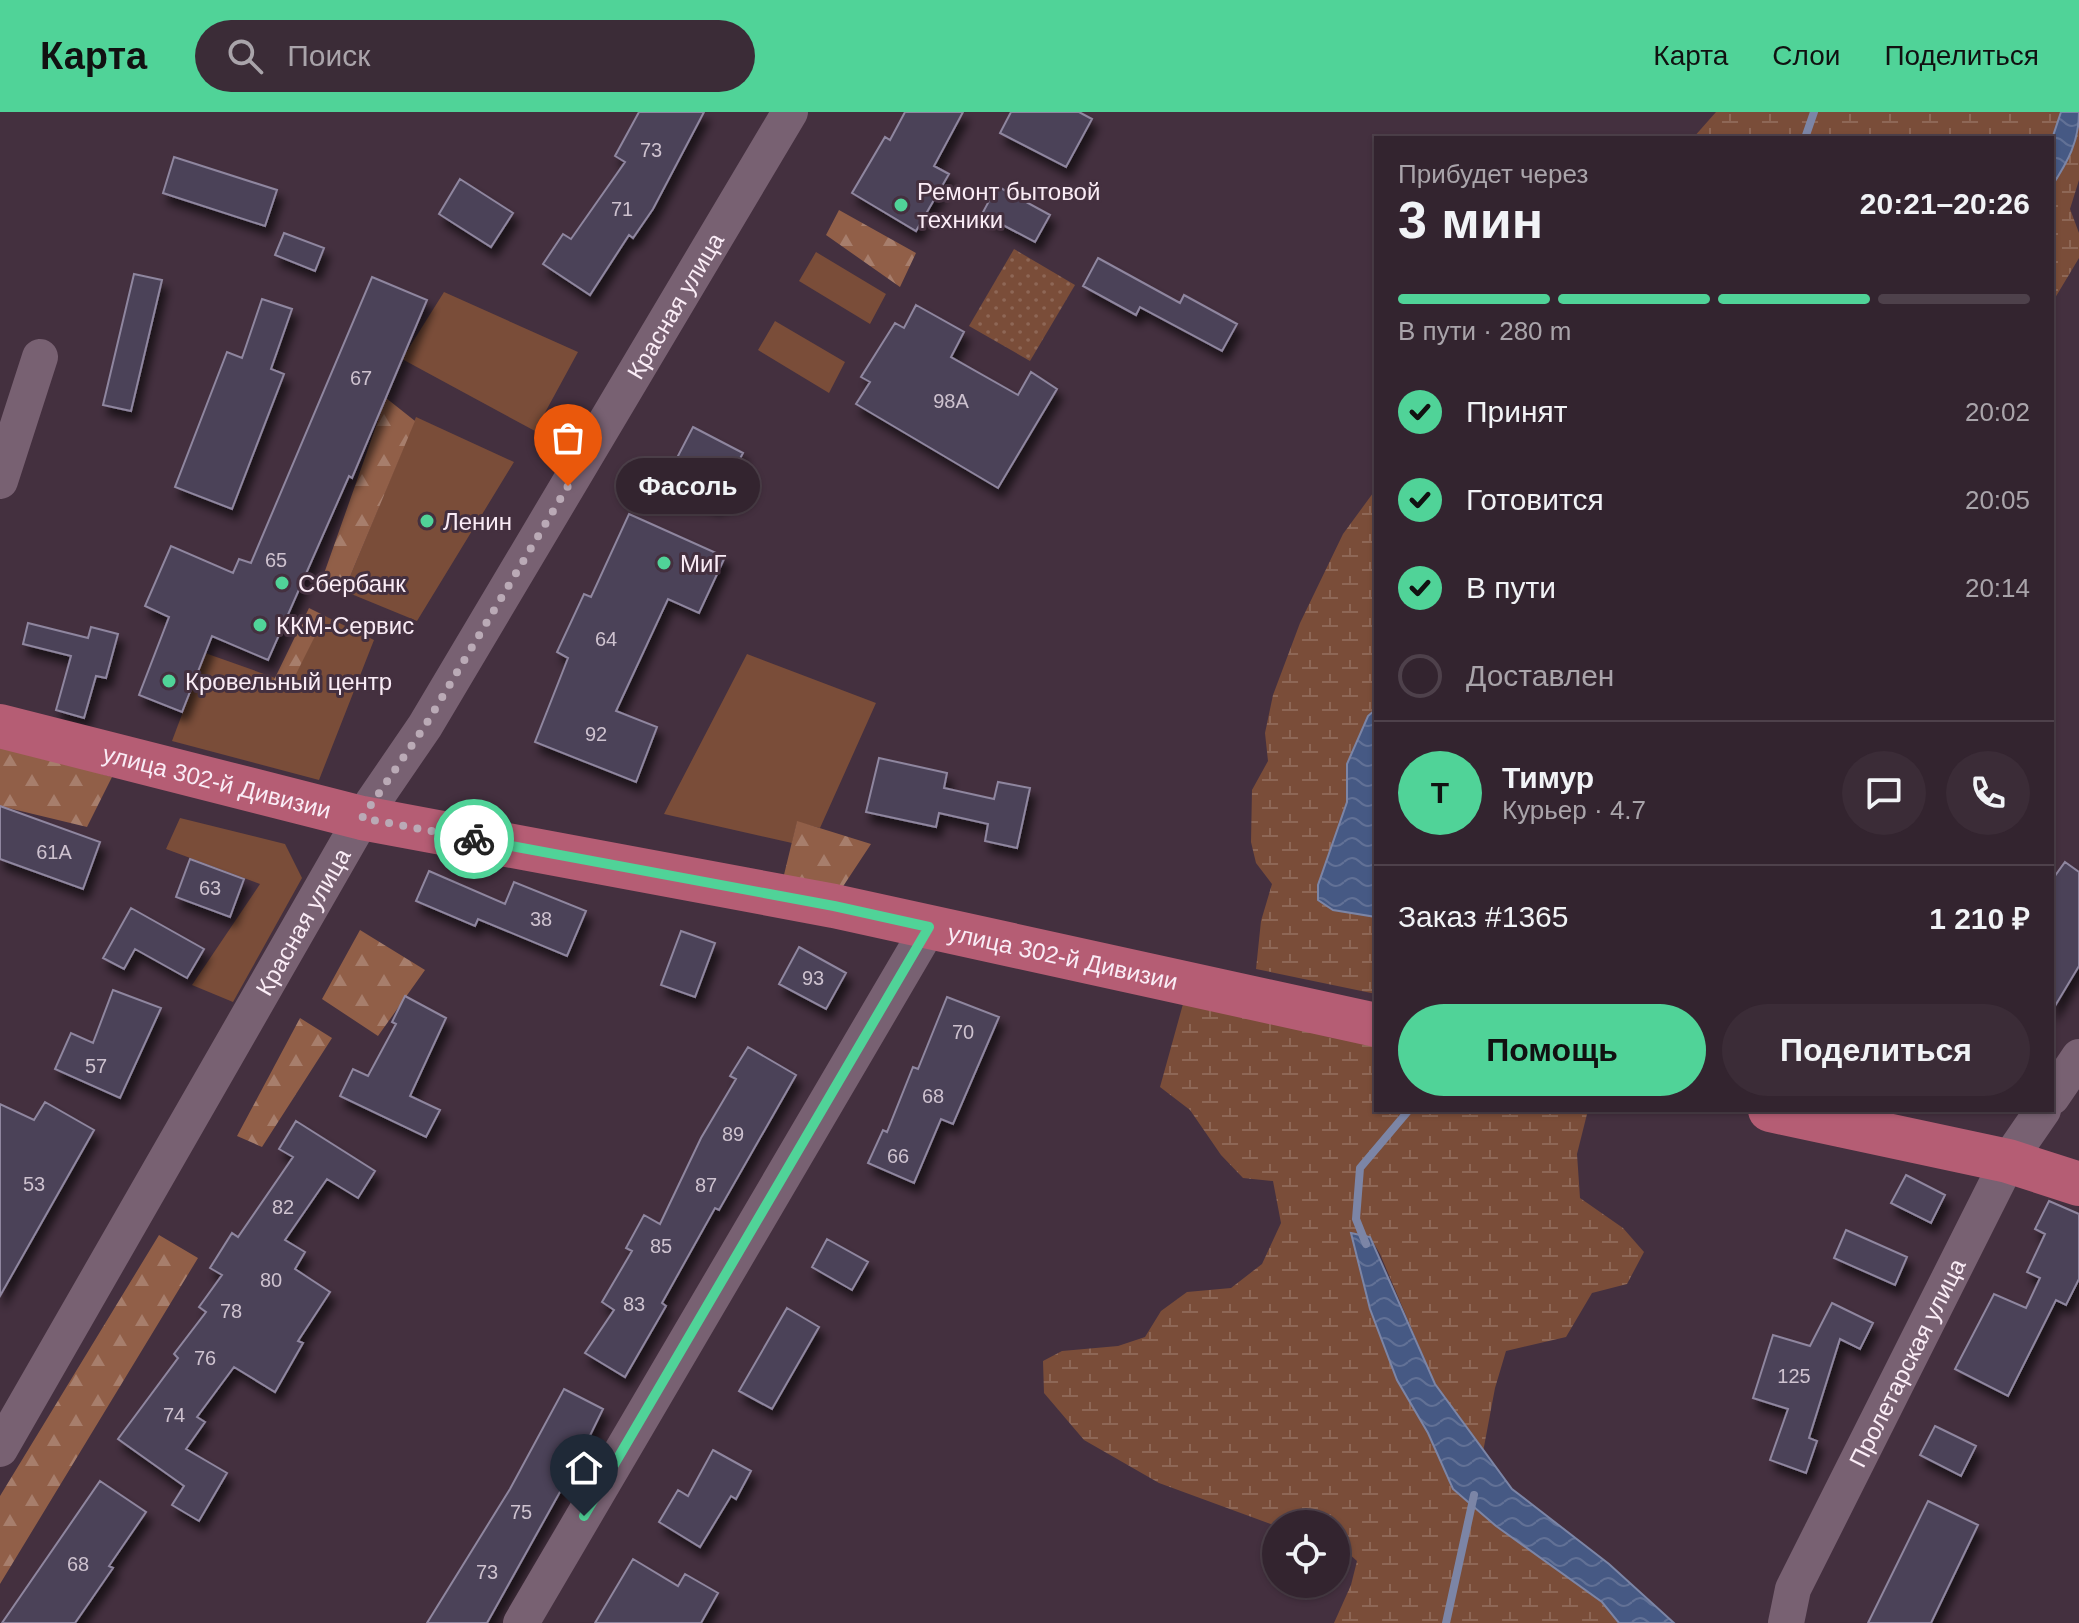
<!DOCTYPE html>
<html lang="ru">
<meta charset="utf-8">
<style>
:root{--surface:#33242f;--page:#3b2c37;--text:#f1f3f6;--muted:#a9a4aa;--line:#4e414b;--accent:#50d398}
body{margin:0;font-family:Helvetica,sans-serif;background:var(--page);color:var(--text);height:100vh;display:flex;flex-direction:column;font-size:30px;white-space:nowrap}
*{box-sizing:border-box;margin:0}
p{font-size:26px;color:var(--muted)}
.icon{flex:none;width:44px;height:44px;fill:none;stroke:currentColor;stroke-width:2;stroke-linecap:round;stroke-linejoin:round}
.map{position:relative;flex:1;overflow:hidden}
.side{position:absolute;left:1374px;top:24px;width:680px;height:976px;display:flex;flex-direction:column;background:var(--surface);border-radius:0px;box-shadow:0 2px 6px #0004,0 0 0 2px var(--line)}
.side>*{flex:none}
.tools{position:absolute;left:1262px;top:1398px;display:grid;gap:16px}
.tools a{display:grid;place-items:center;width:88px;height:88px;border-radius:50%;background:var(--surface);box-shadow:0 2px 6px #0004,0 0 0 2px var(--line);font-size:40px}
.pin{position:absolute;display:grid;place-items:center;width:68px;height:68px;color:#fff;margin:-82px -34px;border-radius:50% 50% 50% 0;rotate:-45deg;box-shadow:0 0 8px #0007}
.pin .icon{rotate:45deg}
.courier{position:absolute;display:grid;place-items:center;width:80px;height:80px;margin:-40px;border:6px solid #50d398;border-radius:50%;background:#fff;color:#222;box-shadow:0 2px 10px #0007}
.bubble{position:absolute;height:56px;border-radius:28px;background:var(--surface);box-shadow:0 2px 6px #0004,0 0 0 2px var(--line);font-size:26px;font-weight:700;line-height:56px;text-align:center}
.summary em{font-style:normal;font-weight:700}
.summary div{display:flex;flex-direction:column-reverse}
.summary{display:flex;align-items:center;justify-content:space-between;height:136px;padding:0 24px}
h1{font-size:52px;font-weight:700;line-height:60px}
.bar{display:grid;grid-template-columns:repeat(4,1fr);gap:12px 8px;align-content:center;height:96px;padding:0 24px}
.bar i{height:10px;border-radius:6px;background:var(--line)}
.bar .active{background:var(--accent)}
.bar p{grid-column:span 4}
.line{display:flex;align-items:center;gap:20px;padding:0 24px;border-top:2px solid var(--line)}
.line div{flex:1}
.round{display:grid;place-items:center;flex:none;width:84px;height:84px;border-radius:42px;background:var(--page)}
ol{padding:0 24px;list-style:none}
li{display:flex;align-items:center;gap:24px;height:88px}
li p{margin-inline-start:auto}
li .icon{padding:8px;border-radius:50%;background:var(--accent);color:#111;stroke-width:4}
li:last-child{color:var(--muted)}
li i{width:44px;height:44px;border:4px solid var(--line);border-radius:50%}
.primary-button{display:flex;gap:16px;margin-top:auto;padding:16px 24px}
.primary-button a{flex:1;height:92px;border-radius:48px;background:var(--accent);color:#111;font-size:32px;font-weight:700;line-height:92px;text-align:center}
.primary-button a+a{background:var(--page);color:var(--text)}
header{display:flex;align-items:center;gap:48px;box-sizing:border-box;height:112px;padding:0 40px;background:var(--accent);color:#111}
header strong{font-size:38px}
nav{display:flex;gap:44px;margin-inline-start:auto;font-size:28px}
.search{width:560px;height:72px;background:var(--page);display:flex;align-items:center;gap:20px;box-sizing:border-box;padding:0 28px;border-radius:44px;color:var(--muted);font-size:30px}
.map>svg:first-child{display:block}
</style>
<header>
<strong>Карта</strong>
<div class="search"><svg class="icon" aria-label="search" viewBox="0 0 24 24"><circle cx="10" cy="10" r="6"/><path d="M15 15l6 6"/></svg>Поиск</div>
<nav><a>Карта</a><a>Слои</a><a>Поделиться</a></nav>
</header>
<div class="map">
<svg width="2079" height="1511" viewBox="0 0 2079 1511">
<defs>
<pattern id="forest-firs" width="22" height="20" patternUnits="userSpaceOnUse" patternTransform="scale(2)"><rect width="22" height="20" fill="#915f48"/><path d="M5 1l3.5 6h-7zM16 11l3.5 6h-7z" fill="#a77e6c"/></pattern>
<pattern id="wetland-marsh" width="20" height="14" patternUnits="userSpaceOnUse" patternTransform="scale(2)"><rect width="20" height="14" fill="#7a4d39"/><path d="M1 5h8M5 5V1M11 12h8M15 12V8" fill="none" stroke="#8e6756"/></pattern>
<pattern id="park-dots" width="8" height="8" patternUnits="userSpaceOnUse" patternTransform="scale(2)"><rect width="8" height="8" fill="#7a4d39"/><path d="M2 2h.1M6 6h.1" fill="none" stroke="#8e6756" stroke-width="1.8" stroke-linecap="round"/></pattern>
<pattern id="water-waves" width="16" height="10" patternUnits="userSpaceOnUse" patternTransform="scale(2)"><rect width="16" height="10" fill="#465984"/><path d="M0 5q4-4 8 0t8 0" fill="none" stroke="#627196"/></pattern>
<filter id="shadow"><feDropShadow dx="5" dy="9" stdDeviation="4" flood-color="#0009"/></filter>
</defs>
<rect width="100%" height="100%" fill="#44303f"/>
<!-- grass -->
<path fill="#7a4d39" d="M816,140L886,182L870,212L799,169Z
M444,180L578,240L535,319L402,247Z
M775,209L845,250L829,281L758,238Z
M416,305L514,350L417,509L344,479Z
M325,504L374,528L319,668L172,629L205,541L281,568Z
M747,542L876,591L820,716L797,710L792,731L664,702Z
M180,706L285,732L302,766L233,890L192,873L260,772L166,737Z"/>
<!-- forest -->
<path fill="url(#forest-firs)" d="M839,98L916,141L900,175L826,123Z
M386,286L415,309L344,479L320,473Z
M309,496L325,504L289,576L273,570Z
M0,632L112,665L87,715L0,694Z
M797,709L871,732L842,776L783,767Z
M360,818L425,858L378,924L322,887Z
M300,906L332,926L262,1035L237,1024Z
M159,1123L198,1146L0,1472V1384Z"/>
<!-- wetland -->
<path fill="url(#wetland-marsh)" d="M1716,0H2079V68L2070,97L2079,121V146L2052,191V26H1693Z
M1376,377V882L1256,857L1261,809L1272,772L1256,751L1251,730L1252,678L1268,649L1265,621L1273,583L1300,511L1343,422Z
M1183,892L1376,933V998H1588L1577,1042L1580,1086L1623,1116L1644,1140L1627,1172L1592,1181L1566,1225L1506,1239L1495,1276L1483,1340L1435,1272L1380,1142L1370,1125L1352,1122L1370,1197L1397,1268L1428,1321L1453,1377L1496,1414L1603,1490L1619,1511H1334L1351,1473L1357,1449L1336,1430V1412L1276,1414L1159,1371L1084,1328L1044,1281L1043,1249L1062,1239L1118,1234L1145,1225L1161,1199L1187,1180L1231,1176L1262,1152L1281,1111L1273,1069L1243,1066L1221,1043L1190,998L1160,975Z"/>
<!-- park -->
<path fill="url(#park-dots)" d="M1014,137L1075,173L1030,249L969,214Z"/>
<!-- water -->
<path fill="url(#water-waves)" stroke="#7c85a6" stroke-width="2" d="M2061,0H2079C2079,30 2068,49 2052,74V27Z
M1376,597V805L1333,798L1318,788V773L1347,690V652L1368,604Z
M1351,1121L1370,1125L1435,1272L1512,1377L1609,1452L1674,1511H1619L1602,1490L1496,1414L1453,1377L1428,1321L1397,1268L1370,1197Z"/>
<g fill="none" stroke-linecap="round" stroke-linejoin="round">
<!-- stream -->
<path stroke="#7c85a6" stroke-width="8" d="M1805,26L1814,0
M1366,1132L1356,1107L1360,1056L1409,998
M1446,1511L1474,1383"/>
</g>
<!-- building -->
<path fill="#4b4359" stroke="#8f869f" stroke-width="2" filter="url(#shadow)" d="M639,0H704L653,97L633,126L629,123L590,183L543,152L563,122L571,127L625,50L615,44Z
M905,0H963L934,54L949,62L916,119L852,81L885,25L890,28Z
M1011,0H1079L1092,7L1066,55L1000,21Z
M174,45L277,78L265,114L163,81Z
M460,67L513,101L491,135L439,102Z
M997,74L1050,103L1035,130L982,102Z
M284,121L324,136L315,159L275,143Z
M1098,146L1180,191L1184,183L1237,212L1222,239L1140,195L1136,203L1083,174Z
M134,162L162,168L131,299L103,293Z
M372,165L427,188L352,366L349,364L268,548L212,524L182,600L139,583L169,505L145,494L171,434L233,461L239,447L251,451Z
M262,187L292,197L271,257L284,262L232,397L175,375L227,240L242,246Z
M916,193L964,220L951,245L1018,283L1031,260L1057,277L998,376L856,292L870,270L861,265L895,211L904,216Z
M693,315L743,341L716,393L666,367Z
M629,402L725,445L699,501L668,487L616,599L657,615L636,670L535,630L568,546L557,540L584,482L591,485Z
M28,511L88,526L91,515L118,522L106,566L96,564L84,606L56,598L71,544L23,532Z
M879,646L947,661L944,676L994,687L998,670L1030,676L1017,736L985,729L988,712L939,701L936,715L866,700Z
M0,694L100,730L83,777L0,747Z
M190,747L244,767L230,805L176,785Z
M2065,750L2079,760V854L2052,899V768Z
M429,759L505,792L514,770L586,799L567,844L478,807L475,814L416,789Z
M131,796L204,837L187,866L135,837L124,857L103,846Z
M681,819L715,831L695,885L661,873Z
M799,835L846,861L826,897L779,872Z
M113,878L161,896L120,986L55,957L71,921L93,931Z
M405,884L446,906L410,984L440,998L426,1025L340,984L353,957L368,964L396,912L392,910Z
M947,885L999,905L953,1012L941,1007L914,1071L868,1051L883,1018L887,1020L913,955L918,957Z
M748,935L796,963L719,1098L715,1096L662,1191L666,1194L625,1265L585,1241L614,1198L602,1190L632,1139L626,1136L644,1103L660,1112L701,1026L736,967L730,964Z
M45,990L94,1018L0,1184V992L34,1008Z
M296,1009L375,1059L358,1086L327,1067L285,1128L305,1140L295,1157L330,1180L298,1229L303,1231L275,1280L234,1255L197,1305L205,1310L186,1337L227,1361L199,1409L172,1393L184,1374L118,1327L178,1246L174,1242L206,1200L199,1195L222,1163L210,1156L232,1121L238,1125L293,1045L279,1037Z
M1906,1063L1945,1083L1931,1111L1891,1091Z
M2049,1089L2079,1102V1167L2066,1193L2056,1188L2008,1284L1955,1257L1994,1182L2026,1196L2040,1166L2027,1160L2045,1122L2035,1117Z
M1846,1118L1907,1145L1895,1173L1834,1146Z
M827,1127L868,1150L852,1178L812,1155Z
M1832,1191L1873,1211L1860,1237L1840,1227L1809,1326L1817,1329L1806,1361L1770,1348L1788,1297L1753,1286L1773,1223L1810,1234Z
M787,1196L819,1215L772,1297L739,1279Z
M564,1277L603,1297L580,1344L487,1511H427L510,1377Z
M1935,1314L1976,1334L1961,1364L1920,1343Z
M713,1338L751,1359L736,1387L731,1384L700,1435L659,1410L678,1378L688,1384Z
M100,1369L146,1400L109,1454L113,1456L75,1511H2Z
M1928,1389L1978,1413L1931,1511H1868Z
M633,1447L678,1474L685,1462L718,1481L701,1511H595Z"/>
<g fill="none" stroke-linecap="round" stroke-linejoin="round">
<!-- minor -->
<g stroke="#786172" stroke-width="36">
<path d="M0,369L40,245"/>
<path d="M2052,985L2079,945"/>
<path id="s1" d="M0,1337L362,706L425,614L790,0"/>
<path d="M521,1511L929,815"/>
<path id="s2" d="M1786,1511L1793,1477L2008,1049L2043,998"/>
</g>
<!-- major -->
<g stroke="#b55d74" stroke-width="44">
<path id="s3" d="M0,614L362,706L834,794L1376,913"/>
<path d="M1770,998L2008,1049L2079,1072"/>
</g>
</g>
<g fill="none" stroke-linecap="round" stroke-linejoin="round">
<!-- done -->
<path stroke="#baaab6" stroke-width="8" stroke-dasharray="0 14.4" d="M474,727L362,706L425,614L568,374"/>
<!-- route -->
<path stroke="#50d398" stroke-width="10" d="M474,727L834,794L929,815L584,1404"/>
</g>
<!-- markers -->
<g fill="#50d398" stroke="#44303f" stroke-width="3">
<circle cx="901" cy="93" r="8"/>
<circle cx="427" cy="409" r="8"/>
<circle cx="664" cy="451" r="8"/>
<circle cx="282" cy="471" r="8"/>
<circle cx="260" cy="513" r="8"/>
<circle cx="169" cy="569" r="8"/>
</g>
<g text-anchor="middle" dominant-baseline="central" stroke-width="6" stroke-linejoin="round" paint-order="stroke">
<!-- number labels -->
<g font-size="20" fill="#cec2cf">
<text x="651" y="38">73</text>
<text x="622" y="97">71</text>
<text x="361" y="266">67</text>
<text x="951" y="289">98А</text>
<text x="276" y="448">65</text>
<text x="606" y="527">64</text>
<text x="596" y="622">92</text>
<text x="54" y="740">61А</text>
<text x="210" y="776">63</text>
<text x="541" y="807">38</text>
<text x="813" y="866">93</text>
<text x="963" y="920">70</text>
<text x="96" y="954">57</text>
<text x="933" y="984">68</text>
<text x="733" y="1022">89</text>
<text x="898" y="1044">66</text>
<text x="34" y="1072">53</text>
<text x="706" y="1073">87</text>
<text x="283" y="1095">82</text>
<text x="661" y="1134">85</text>
<text x="271" y="1168">80</text>
<text x="634" y="1192">83</text>
<text x="231" y="1199">78</text>
<text x="205" y="1246">76</text>
<text x="1794" y="1264">125</text>
<text x="174" y="1303">74</text>
<text x="521" y="1400">75</text>
<text x="78" y="1452">68</text>
<text x="487" y="1460">73</text>
</g>
<!-- poi labels -->
<g font-size="24" fill="#faecf6" stroke="#44303f" text-anchor="start">
<text x="917" y="79">Ремонт бытовой<tspan x="917" dy="28">техники</tspan></text>
<text x="443" y="409">Ленин</text>
<text x="680" y="451">МиГ</text>
<text x="298" y="471">Сбербанк</text>
<text x="276" y="513">ККМ-Сервис</text>
<text x="185" y="569">Кровельный центр</text>
</g>
<!-- street labels -->
<g font-size="24" fill="#faecf6" stroke="#44303f">
<text stroke="none"><textPath href="#s1" startOffset="1328">Красная улица</textPath></text>
<text stroke="none"><textPath href="#s3" startOffset="224">улица 302-й Дивизии</textPath></text>
<text stroke="none"><textPath href="#s1" startOffset="608">Красная улица</textPath></text>
<text stroke="none"><textPath href="#s3" startOffset="1088">улица 302-й Дивизии</textPath></text>
<text stroke="none"><textPath href="#s2" startOffset="288">Пролетарская улица</textPath></text>
</g>
</g>
</svg>
<div class="tools">
<a><svg class="icon" aria-label="locate" viewBox="0 0 24 24"><circle cx="12" cy="12" r="6"/><path d="M12 2v4M12 18v4M2 12h4M18 12h4"/></svg></a>
</div>
<div class="pin" style="left:568px;top:374px;background:#ea580c"><svg class="icon" aria-label="bag" viewBox="0 0 24 24"><path d="M5 8h14l-1 12H6zM9 8a3 3 0 0 1 6 0"/></svg></div>
<div class="pin" style="left:584px;top:1404px;background:#1f2937"><svg class="icon" aria-label="home" viewBox="0 0 24 24"><path d="M3 11l9-7 9 7M6 9v11h12V9"/></svg></div>
<div class="courier" style="left:474px;top:727px"><svg class="icon" aria-label="bike" viewBox="0 0 24 24"><circle cx="6" cy="16" r="4"/><circle cx="18" cy="16" r="4"/><path d="M6 16l4-8h5l3 8M10 8l3 8H6M13 5h3"/></svg></div>
<div class="bubble" style="left:616px;top:346px;width:144px">Фасоль</div>
<section class="side">
<div class="summary"><div><h1>3 мин</h1><p>Прибудет через</p></div><em>20:21–20:26</em></div>
<div class="bar"><i class="active"></i><i class="active"></i><i class="active"></i><i></i><p>В пути · 280 m</p></div>
<ol>
<li><svg class="icon" aria-label="check" viewBox="0 0 24 24"><path d="M5 12l5 5 9-10"/></svg>Принят<p>20:02</p></li>
<li><svg class="icon" aria-label="check" viewBox="0 0 24 24"><path d="M5 12l5 5 9-10"/></svg>Готовится<p>20:05</p></li>
<li><svg class="icon" aria-label="check" viewBox="0 0 24 24"><path d="M5 12l5 5 9-10"/></svg>В пути<p>20:14</p></li>
<li><i></i>Доставлен</li>
</ol>
<div class="line" style="height:144px"><b class="round" style="background:var(--accent);color:#111">Т</b><div><b>Тимур</b><p>Курьер · 4.7</p></div><a class="round"><svg class="icon" aria-label="chat" viewBox="0 0 24 24"><path d="M4 5h16v11H9l-5 4z"/></svg></a><a class="round"><svg class="icon" aria-label="phone" viewBox="0 0 24 24"><path d="M5 4h4l2 5-3 2q2 4 5 5l2-3 5 2v4C11 20 4 13 5 4z"/></svg></a></div>
<div class="line" style="height:104px"><div>Заказ #1365</div><b>1 210 ₽</b></div>
<div class="primary-button"><a>Помощь</a><a>Поделиться</a></div>
</section>
</div>
